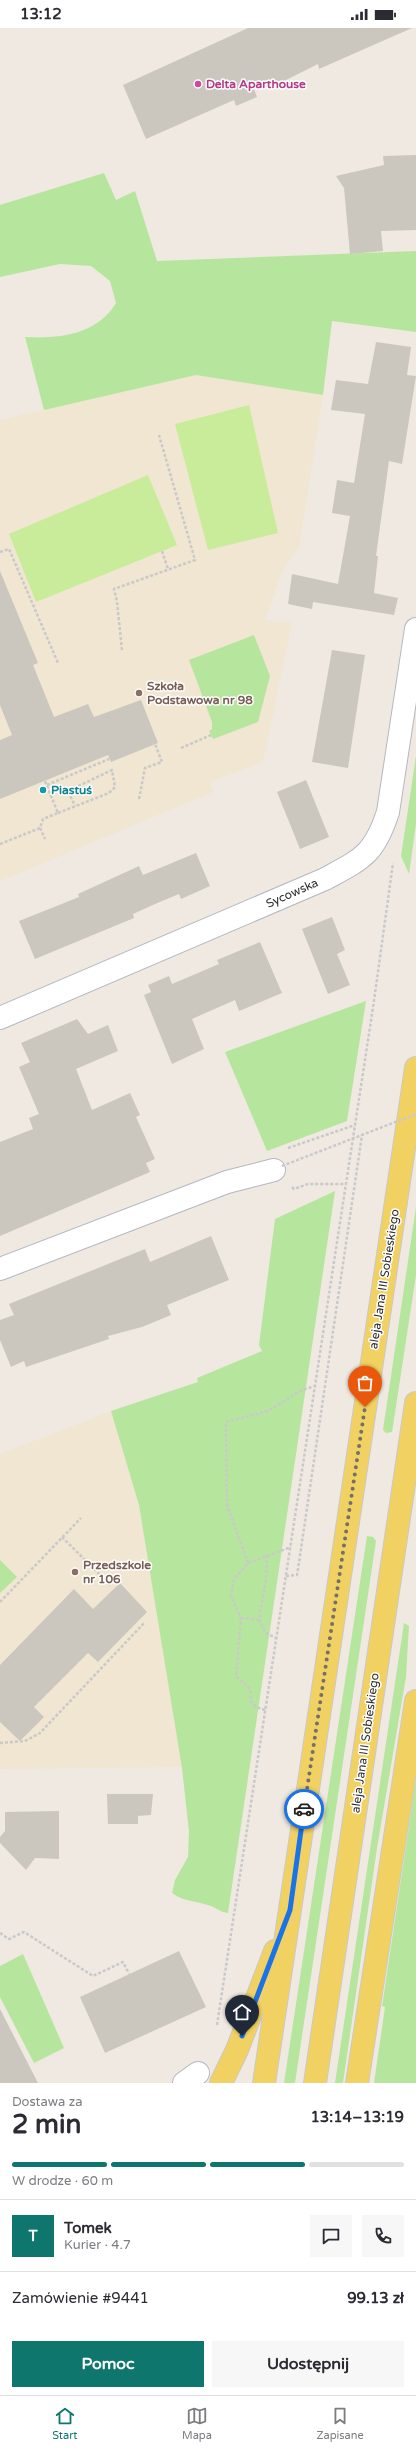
<!DOCTYPE html>
<html lang="pl">
<meta charset="utf-8">
<style>
:root{--surface:#fff;--page:#f7f7f7;--text:#2b2b33;--muted:#7c7c81;--line:#e1e1e2;--accent:#0f766e}
body{margin:0;font-family:"Varela Round",sans-serif;background:var(--page);color:var(--text);height:100vh;display:flex;flex-direction:column;font-size:15px;white-space:nowrap}
*{box-sizing:border-box;margin:0}
p{font-size:13px;color:var(--muted)}
.icon{flex:none;width:22px;height:22px;fill:none;stroke:currentColor;stroke-width:2;stroke-linecap:round;stroke-linejoin:round}
.map{position:relative;height:2055px;overflow:hidden}
.sheet{display:flex;flex-direction:column;background:var(--surface);flex:1}
.sheet>*{flex:none}
.pin{position:absolute;display:grid;place-items:center;width:34px;height:34px;color:#fff;margin:-41px -17px;border-radius:50% 50% 50% 0;rotate:-45deg;box-shadow:0 0 4px #0007}
.pin .icon{rotate:45deg}
.courier{position:absolute;display:grid;place-items:center;width:40px;height:40px;margin:-20px;border:3px solid #1a73e8;border-radius:50%;background:#fff;color:#222;box-shadow:0 1px 5px #0007}
.headline em{font-style:normal;font-weight:700}
.headline div{display:flex;flex-direction:column-reverse}
.headline{display:flex;align-items:center;justify-content:space-between;height:68px;padding:0 12px}
h1{font-size:26px;font-weight:700;line-height:30px}
.bar{display:grid;grid-template-columns:repeat(4,1fr);gap:6px 4px;align-content:center;height:48px;padding:0 12px}
.bar i{height:5px;border-radius:3px;background:var(--line)}
.bar .active{background:var(--accent)}
.bar p{grid-column:span 4}
.line{display:flex;align-items:center;gap:10px;padding:0 12px;border-top:1px solid var(--line)}
.line div{flex:1}
.round{display:grid;place-items:center;flex:none;width:42px;height:42px;border-radius:0px;background:var(--page)}
.button{display:flex;gap:8px;margin-top:auto;padding:8px 12px}
.button a{flex:1;height:46px;border-radius:0px;background:var(--accent);color:#fff;font-size:16px;font-weight:700;line-height:46px;text-align:center}
.button a+a{background:var(--page);color:var(--text)}
.status{display:flex;justify-content:space-between;align-items:center;height:28px;padding:0 20px;background:var(--surface);direction:ltr}
.status svg{height:11px;fill:currentColor}
.dock{display:flex;justify-content:space-around;align-items:center;height:56px;border-top:1px solid var(--line);background:var(--surface);font-size:11px;color:var(--muted)}
.dock a{display:grid;justify-items:center;gap:2px}
.dock .active{color:var(--accent)}
.map>svg:first-child{display:block}
</style>
<div class="status"><b>13:12</b><svg viewBox="0 0 49 12"><path d="M0 12V9h3v3zM5 12V6h3v6zM10 12V3h3v9zM15 12V0h3v12zM26 1h20v11H26zM47 4h2v5h-2z"/></svg></div>
<div class="map">
<svg width="416" height="2055" viewBox="0 0 416 2055">
<rect width="100%" height="100%" fill="#efe9e1"/>
<!-- education -->
<path fill="#f0e6d1" d="M196,347L323,367L299,520L283,541L265,592L292,595L263,734L210,754L213,764L0,853V392Z
M111,1383L139,1477L182,1739L0,1741V1426Z"/>
<!-- green -->
<path fill="#b6e59e" d="M104,145L116,172L135,163L157,233L416,223V304L332,293L323,367L196,347L44,382L25,309C58,311 97,307 116,275L110,253L91,238L60,236L0,249V177Z
M254,607L270,648L258,694L213,711L209,703L212,701V694L189,632Z
M416,728V796L409,846L401,828Z
M366,973L347,1093L267,1123L225,1024Z
M335,1163L228,1885C221,1884 218,1881 211,1878C198,1873 184,1874 172,1865L175,1852L188,1829L189,1804L182,1740L139,1477L111,1383L198,1354L197,1350L262,1323L259,1317L275,1191Z
M416,1179V1247L393,1398L392,1404L386,1405L383,1402Z
M367,1508L373,1509L376,1513L295,2055H284Z
M0,1532L17,1549L0,1565Z
M404,1595L409,1598L406,1649L377,1820L343,2055H335Z
M416,1751V2055H374L385,1979L382,1978Z
M23,1926L64,2020L34,2035L0,1969V1938Z"/>
<!-- pitch -->
<path fill="#c9ec9a" d="M249,377L278,505L208,522L175,396Z
M148,447L177,517L36,574L9,506Z"/>
<!-- building -->
<path fill="#cbc7bf" d="M248,0H412L319,41L318,36L282,54L254,61L257,69L236,78L234,72L146,111L123,57Z
M416,127V202L381,203L383,223L350,226L344,160L336,148L384,137L383,128Z
M376,314L411,319L407,347L416,348L402,436L389,433L376,528H378L374,565L398,570L394,587L313,574L312,581L288,576L292,546L338,556L350,488L332,485L337,452L354,455L365,386L331,382L336,352L368,356Z
M0,543L38,635L33,637L54,689L88,676L94,689L141,672L158,715L111,734L108,727L0,771V712L12,707L0,677Z
M332,622L365,627L348,740L312,734Z
M306,752L329,809L300,821L277,764Z
M196,825L210,858L181,871L179,866L155,876L133,886L134,890L35,931L19,893L79,869L78,866L139,838L143,847Z
M332,889L345,922L337,926L350,957L328,966L302,901Z
M260,914L282,965L239,983L235,972L192,991L204,1021L172,1036L144,967L151,964L148,957L169,948L172,956L219,936L217,932Z
M77,991L88,1006L108,997L118,1023L76,1041L92,1082L130,1065L140,1087L136,1089L155,1131L146,1135L150,1144L0,1208V1114L33,1101L29,1090L39,1086L19,1039L30,1034L21,1015Z
M211,1208L229,1252L167,1277L171,1287L142,1299L108,1308L109,1311L26,1339L24,1333L11,1339L0,1312V1292L14,1287L9,1276L145,1221L150,1234Z
M120,1555L147,1584L98,1634L88,1625L34,1679L44,1689L20,1713L0,1694V1637L74,1561L93,1581Z
M107,1766H153L151,1787L138,1788V1796H108Z
M59,1783V1831L35,1830L26,1842L0,1815V1809L5,1803V1784Z
M179,1923L206,1979L105,2025L80,1969Z
M0,1981L38,2055H0Z"/>
<g fill="none" stroke-linecap="round" stroke-linejoin="round">
<defs>
<path id="minor" d="M0,990L325,851C362,831 374,827 388,784L416,601
M0,1241L227,1154L274,1142
M184,2055L198,2045"/>
<path id="major" d="M221,2055L237,2022L275,1923
M264,2055L416,1040
M315,2055L416,1375
M357,2055L416,1673"/>
</defs>
<!-- minor casing -->
<use href="#minor" stroke="#b4b7c1" stroke-width="24"/>
<!-- major casing -->
<use href="#major" stroke="#c9c9c9" stroke-width="24"/>
<!-- path -->
<path stroke="#c9c9c9" stroke-width="2.5" stroke-dasharray="3 2" stroke-linecap="butt" d="M162,523L168,541
M0,524L9,521L58,635
M122,622L117,574L114,561L195,532L159,407
M181,720L211,707
M47,757L109,731
M139,771L145,740L162,734L155,716
M58,785L109,765L115,759L112,742L68,763L75,778
M40,800L45,811
M0,816L40,800L43,791L58,785L45,753
M288,1120L355,1097
M292,1159L294,1161L308,1156H346
M62,1509L110,1557
M267,1527L266,1551L259,1592L266,1605L276,1610
M248,1535L227,1477L226,1394L268,1383L302,1362L315,1358
M286,1548L297,1547L298,1541L362,1107
M0,1574L81,1490
M241,1590L259,1592
M265,1682L256,1679L251,1674L250,1661L236,1648L241,1590L231,1568L234,1551L248,1535L291,1519
M0,1715L25,1713L40,1705L145,1594
M0,1905L9,1911L24,1904L93,1948L123,1934L129,1946
M217,1997L374,973L393,835"/>
<!-- minor -->
<use href="#minor" stroke="#fff" stroke-width="22"/>
<!-- major -->
<use href="#major" stroke="#f2d163" stroke-width="22"/>
<!-- path-bridge -->
<path stroke="#c9c9c9" stroke-width="2.5" stroke-dasharray="3 2" stroke-linecap="butt" d="M282,1138L416,1086"/>
</g>
<g fill="none" stroke-linecap="round" stroke-linejoin="round">
<!-- done -->
<path stroke="#726f6d" stroke-width="4" stroke-dasharray="0 7.2" d="M304,1781L365,1379"/>
<!-- route -->
<path stroke="#1a73e8" stroke-width="5" d="M242,2008L290,1882L304,1781"/>
</g>
<!-- markers -->
<circle fill="#d1479c" stroke="#fff" stroke-width="1.5" cx="198" cy="56" r="4"/>
<g fill="#8d6e63" stroke="#fff" stroke-width="1.5">
<circle cx="139" cy="665" r="4"/>
<circle cx="75" cy="1544" r="4"/>
</g>
<circle fill="#0f9aa8" stroke="#fff" stroke-width="1.5" cx="43" cy="762" r="4"/>
<g text-anchor="middle" dominant-baseline="central" stroke-width="3" stroke-linejoin="round" paint-order="stroke">
<!-- hotel labels -->
<g font-size="12" font-weight="bold" fill="#b23c85" stroke="#fff" text-anchor="start">
<text x="206" y="56">Delta Aparthouse</text>
</g>
<!-- education labels -->
<g font-size="12" font-weight="bold" fill="#785e54" stroke="#fff" text-anchor="start">
<text x="147" y="658">Szkoła<tspan x="147" dy="14">Podstawowa nr 98</tspan></text>
<text x="83" y="1537">Przedszkole<tspan x="83" dy="14">nr 106</tspan></text>
</g>
<!-- culture labels -->
<g font-size="12" font-weight="bold" fill="#0d838f" stroke="#fff" text-anchor="start">
<text x="51" y="762">Piastuś</text>
</g>
<!-- street labels -->
<g font-size="12" fill="#2e2e2e" stroke="#fff">
<text transform="translate(292 865) rotate(-24)">Sycowska</text>
<text transform="translate(384 1251) rotate(-81)">aleja Jana III Sobieskiego</text>
<text transform="translate(365 1715) rotate(-82)">aleja Jana III Sobieskiego</text>
</g>
</g>
</svg>
<div class="pin" style="left:365px;top:1379px;background:#ea580c"><svg class="icon" aria-label="bag" viewBox="0 0 24 24"><path d="M5 8h14l-1 12H6zM9 8a3 3 0 0 1 6 0"/></svg></div>
<div class="pin" style="left:242px;top:2008px;background:#1f2937"><svg class="icon" aria-label="home" viewBox="0 0 24 24"><path d="M3 11l9-7 9 7M6 9v11h12V9"/></svg></div>
<div class="courier" style="left:304px;top:1781px"><svg class="icon" aria-label="car" viewBox="0 0 24 24"><path d="M5 17H2v-5l4-1 3-4h7l3 4 3 1v5h-3M9 17h6M6 11h13"/><circle cx="7" cy="17" r="2"/><circle cx="17" cy="17" r="2"/></svg></div>
</div>
<section class="sheet">
<div class="headline"><div><h1>2 min</h1><p>Dostawa za</p></div><em>13:14–13:19</em></div>
<div class="bar"><i class="active"></i><i class="active"></i><i class="active"></i><i></i><p>W drodze · 60 m</p></div>
<div class="line" style="height:72px"><b class="round" style="background:var(--accent);color:#fff">T</b><div><b>Tomek</b><p>Kurier · 4.7</p></div><a class="round"><svg class="icon" aria-label="chat" viewBox="0 0 24 24"><path d="M4 5h16v11H9l-5 4z"/></svg></a><a class="round"><svg class="icon" aria-label="phone" viewBox="0 0 24 24"><path d="M5 4h4l2 5-3 2q2 4 5 5l2-3 5 2v4C11 20 4 13 5 4z"/></svg></a></div>
<div class="line" style="height:52px"><div>Zamówienie #9441</div><b>99.13 zł</b></div>
<div class="button"><a>Pomoc</a><a>Udostępnij</a></div>
</section>
<nav class="dock">
<a class="active"><svg class="icon" aria-label="home" viewBox="0 0 24 24"><path d="M3 11l9-7 9 7M6 9v11h12V9"/></svg>Start</a>
<a><svg class="icon" aria-label="map" viewBox="0 0 24 24"><path d="M3 6l6-2 6 2 6-2v14l-6 2-6-2-6 2zM9 4v14M15 6v14"/></svg>Mapa</a>
<a><svg class="icon" aria-label="saved" viewBox="0 0 24 24"><path d="M7 4h10v16l-5-4-5 4z"/></svg>Zapisane</a>
</nav>
